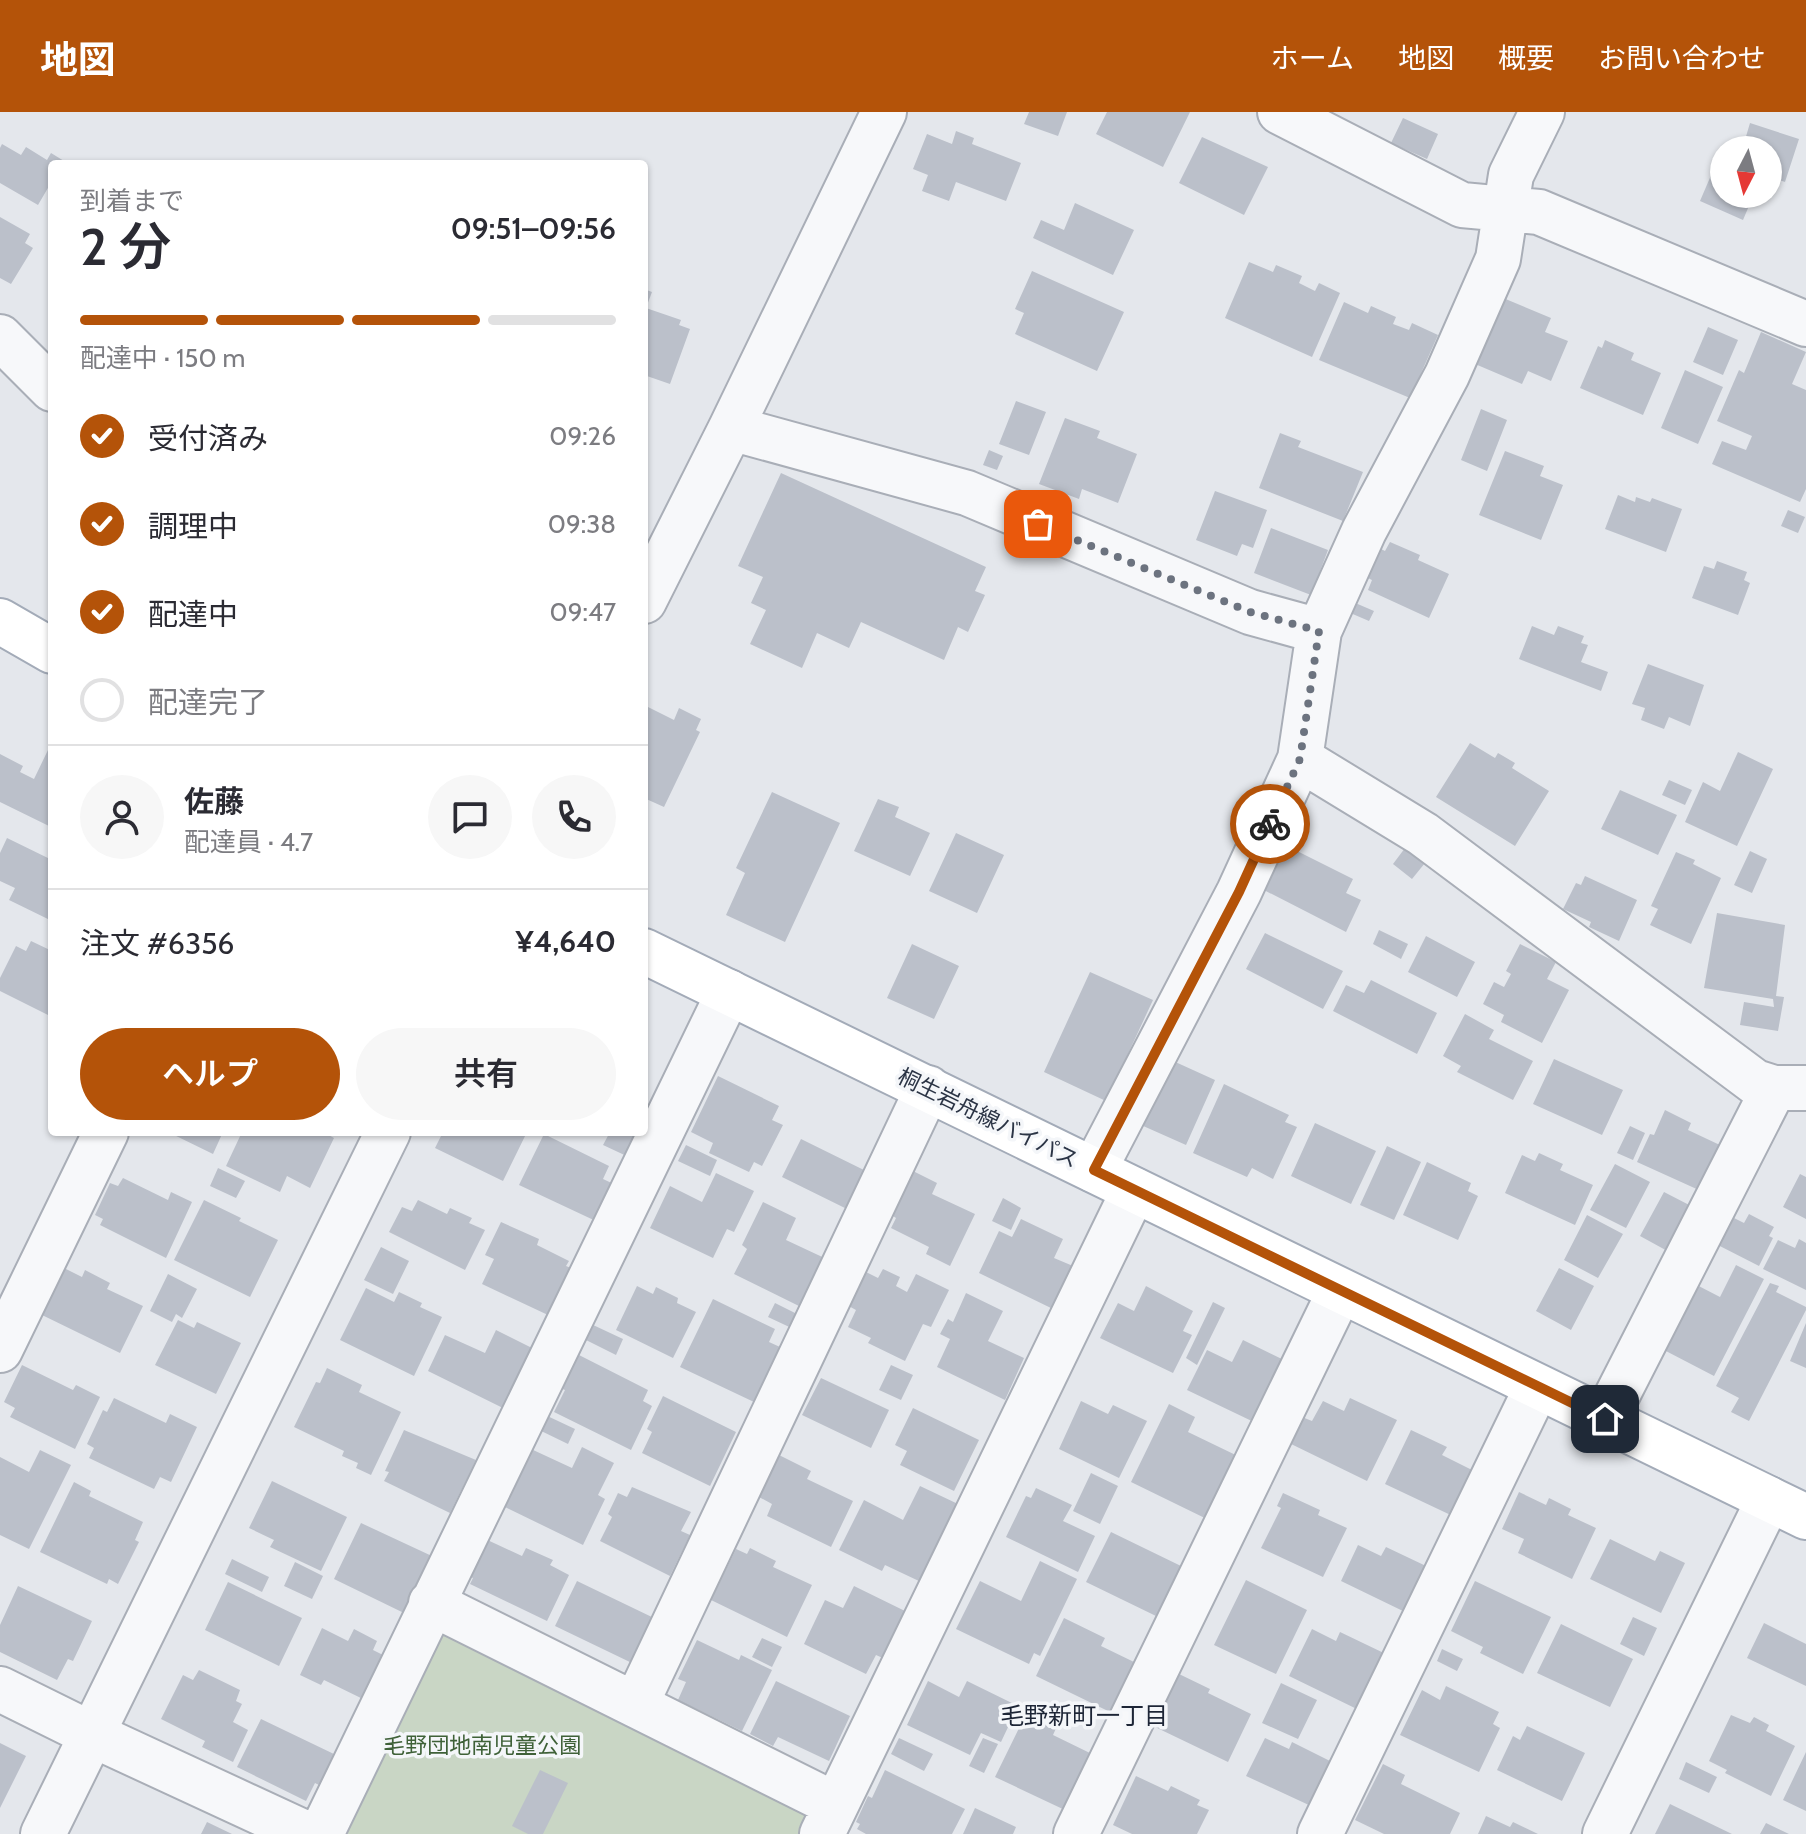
<!DOCTYPE html>
<html lang="ja">
<meta charset="utf-8">
<style>
:root{--surface:#fff;--page:#f7f7f7;--text:#2b2b33;--muted:#7c7c81;--line:#e1e1e2;--accent:#b45309}
body{margin:0;font-family:Cabin,"Noto Sans JP",sans-serif;background:var(--page);color:var(--text);height:100vh;display:flex;flex-direction:column;font-size:30px;white-space:nowrap}
*{box-sizing:border-box;margin:0}
p{font-size:26px;color:var(--muted)}
.icon{flex:none;width:44px;height:44px;fill:none;stroke:currentColor;stroke-width:2;stroke-linecap:round;stroke-linejoin:round}
.map{position:relative;flex:1;overflow:hidden}
.side{position:absolute;left:48px;top:48px;width:600px;height:976px;display:flex;flex-direction:column;background:var(--surface);border-radius:8px;box-shadow:0 2px 6px #0004}
.side>*{flex:none}
.needle{width:52px;rotate:186deg}
.buttons{position:absolute;left:1710px;top:24px;display:grid;gap:16px}
.buttons a{display:grid;place-items:center;width:72px;height:72px;border-radius:50%;background:var(--surface);box-shadow:0 2px 6px #0004;font-size:40px}
.pin{position:absolute;display:grid;place-items:center;width:68px;height:68px;color:#fff;margin:-34px;border-radius:16px;box-shadow:0 4px 12px #0006}
.courier{position:absolute;display:grid;place-items:center;width:80px;height:80px;margin:-40px;border:6px solid #b45309;border-radius:50%;background:#fff;color:#222;box-shadow:0 2px 10px #0007}
.headline em{font-style:normal;font-weight:600}
.headline div{display:flex;flex-direction:column-reverse}
.headline{display:flex;align-items:center;justify-content:space-between;height:136px;padding:0 32px}
h1{font-size:52px;font-weight:600;line-height:60px}
.bar{display:grid;grid-template-columns:repeat(4,1fr);gap:12px 8px;align-content:center;height:96px;padding:0 32px}
.bar i{height:10px;border-radius:6px;background:var(--line)}
.bar .active{background:var(--accent)}
.bar p{grid-column:span 4}
.line{display:flex;align-items:center;gap:20px;padding:0 32px;border-top:2px solid var(--line)}
.line div{flex:1}
.round{display:grid;place-items:center;flex:none;width:84px;height:84px;border-radius:42px;background:var(--page)}
ol{padding:0 32px;list-style:none}
li{display:flex;align-items:center;gap:24px;height:88px}
li p{margin-inline-start:auto}
li .icon{padding:8px;border-radius:50%;background:var(--accent);color:#fff;stroke-width:4}
li:last-child{color:var(--muted)}
li i{width:44px;height:44px;border:4px solid var(--line);border-radius:50%}
.button{display:flex;gap:16px;margin-top:auto;padding:16px 32px}
.button a{flex:1;height:92px;border-radius:48px;background:var(--accent);color:#fff;font-size:32px;font-weight:600;line-height:92px;text-align:center}
.button a+a{background:var(--page);color:var(--text)}
header{display:flex;align-items:center;gap:48px;box-sizing:border-box;height:112px;padding:0 40px;background:var(--accent);color:#fff}
header strong{font-size:38px}
nav{display:flex;gap:44px;margin-inline-start:auto;font-size:28px}
.map>svg:first-child{display:block}
</style>
<header>
<strong>地図</strong>
<nav><a>ホーム</a><a>地図</a><a>概要</a><a>お問い合わせ</a></nav>
</header>
<div class="map">
<svg width="1806" height="1722" viewBox="0 0 1806 1722">
<rect width="100%" height="100%" fill="#e4e7ec"/>
<!-- park -->
<path fill="#c9d6c5" d="M451,1519L808,1697L806,1722H348L346,1713L436,1523Z"/>
<!-- building -->
<path fill="#bbc0ca" d="M1029,0H1067L1058,24L1024,12Z
M1107,0H1190L1163,55L1096,22Z
M1403,6L1438,22L1427,47L1391,31Z
M1750,11L1799,27L1785,70L1768,64V38H1742Z
M956,19L974,26L972,32L1021,51L1006,89L956,70L949,89L922,79L928,63L913,57L927,22L952,32Z
M1202,25L1268,55L1244,103L1179,71Z
M2,32L21,43L26,35L47,48L51,41L64,49L62,52H52V69L38,93L0,71V36Z
M1712,61L1724,67V82H1754L1743,108L1700,89Z
M1075,91L1134,118L1113,163L1033,126L1041,108L1064,118Z
M0,105L30,122L25,131L33,136L11,172L0,166Z
M1249,150L1273,160L1276,153L1302,164L1299,171L1315,179L1319,171L1340,181L1312,245L1225,206Z
M1032,159L1124,200L1097,259L1015,222L1024,201L1015,197Z
M644,177L652,180L646,196L681,208L679,213L690,217L670,272L644,263Z
M1496,183L1551,206L1545,220L1568,229L1551,269L1528,259L1522,272L1468,249Z
M1344,190L1368,201L1371,194L1396,205L1393,212L1409,218L1412,211L1438,223L1410,286L1319,248Z
M1708,215L1738,228L1723,263L1693,250Z
M1761,220L1806,240L1792,272L1806,278V377L1800,390L1712,352L1722,329L1746,338L1752,324L1717,309L1739,258L1744,261Z
M1605,228L1634,241L1631,248L1661,261L1643,303L1580,276L1598,234L1602,236Z
M1685,258L1723,275L1698,332L1661,316Z
M1016,289L1046,300L1029,343L999,332Z
M1481,297L1507,308L1487,359L1461,348Z
M1065,306L1100,319L1097,326L1137,342L1118,391L1082,377L1079,387L1039,372Z
M1280,321L1301,329L1298,335L1363,360L1343,409L1259,376Z
M989,338L1003,344L997,358L983,353Z
M1505,339L1544,354L1540,364L1563,373L1541,428L1479,403Z
M781,361L986,455L975,479L985,483L968,520L958,515L944,548L861,510L849,536L817,521L802,556L750,532L766,498L751,491L763,465L738,454Z
M1215,379L1267,398L1253,436L1242,432L1237,444L1196,428Z
M1618,383L1635,390L1636,385L1650,390L1652,386L1682,397L1666,440L1605,417Z
M1788,398L1805,405L1798,421L1781,414Z
M1271,416L1328,438L1311,483L1254,461Z
M1390,430L1420,443L1418,448L1449,462L1429,506L1368,478L1372,468L1366,465L1379,436L1385,439Z
M1717,449L1747,460L1744,468L1750,471L1738,503L1692,486L1704,454L1714,457Z
M1353,490L1374,499L1369,509L1348,500Z
M1532,514L1554,523L1558,514L1584,524L1581,531L1588,533L1581,550L1608,560L1601,579L1519,547Z
M1648,552L1704,573L1690,614L1669,605L1664,617L1641,608L1645,596L1632,592Z
M648,595L674,608L679,596L701,607L696,618L700,620L664,695L644,686V604Z
M1470,631L1495,646L1498,641L1515,651L1512,656L1549,679L1515,734L1436,685Z
M48,638L52,640L51,715L0,690V642L23,654L20,660L34,667Z
M1738,640L1773,657L1737,734L1685,710L1703,670L1720,679Z
M1669,668L1692,678L1685,693L1662,683Z
M1620,678L1677,703L1658,743L1601,717Z
M772,680L840,711L785,830L726,803L745,761L736,756Z
M878,687L899,695L895,705L930,721L910,764L854,739Z
M956,721L1004,743L977,801L929,779Z
M7,726L52,748V809L9,788L15,776L0,769V741Z
M1283,732L1353,767L1346,781L1361,788L1346,820L1260,776Z
M1405,736L1425,751L1412,767L1393,752Z
M1750,739L1767,747L1752,781L1734,773Z
M1676,740L1695,748L1693,752L1721,766L1691,832L1650,813L1658,797L1651,794Z
M1585,764L1637,788L1619,829L1589,815L1591,810L1563,797L1576,771L1581,773Z
M1717,801L1785,813L1776,884L1784,885L1778,919L1740,913L1744,890L1774,895L1773,887L1704,876Z
M1379,818L1408,832L1401,847L1373,832Z
M1265,821L1343,859L1323,897L1246,857Z
M1426,824L1475,850L1457,885L1408,860Z
M31,829L52,839V905L0,879V866L16,834L26,839Z
M912,832L959,854L934,907L887,886Z
M1520,832L1556,850L1547,867L1569,878L1542,931L1501,910L1504,903L1483,892L1494,870L1504,875L1511,862L1506,859Z
M1090,860L1153,888L1106,989L1044,960Z
M1371,868L1437,901L1417,942L1333,899L1346,873L1364,881Z
M1465,902L1494,918L1489,927L1533,949L1513,988L1457,960L1461,954L1443,944Z
M1554,947L1623,978L1602,1023L1533,992Z
M1171,948L1215,968L1186,1033L1141,1013Z
M718,964L779,994L772,1008L783,1013L762,1054L754,1050L749,1060L709,1041L713,1031L691,1020Z
M1224,972L1289,1003L1285,1010L1297,1015L1273,1067L1252,1056L1247,1065L1193,1041Z
M1665,998L1691,1011L1688,1018L1722,1034L1701,1079L1637,1050L1650,1022L1654,1023Z
M1315,1011L1376,1039L1351,1092L1291,1064Z
M1630,1014L1645,1021L1633,1048L1617,1041Z
M168,1020H223L213,1042Z
M242,1020H323L334,1026L310,1076L287,1064L280,1080L226,1054Z
M443,1020H527L503,1069L435,1036Z
M610,1020H638L633,1047L603,1033Z
M544,1022L609,1054L603,1067L618,1074L600,1111L519,1073Z
M801,1027L870,1061L851,1099L782,1065Z
M686,1033L717,1048L710,1064L678,1049Z
M1387,1034L1421,1050L1394,1108L1360,1093Z
M1539,1041L1563,1052L1560,1058L1593,1073L1575,1113L1505,1081L1522,1043L1535,1049Z
M1427,1050L1471,1071L1468,1079L1478,1084L1458,1128L1403,1103Z
M1615,1052L1650,1070L1626,1116L1590,1098Z
M218,1056L245,1069L236,1086L210,1074Z
M911,1058L937,1071L932,1082L975,1102L950,1154L926,1142L929,1135L891,1116L896,1106L890,1102Z
M716,1061L754,1079L734,1120L727,1117L713,1146L650,1116L670,1074L702,1090Z
M1800,1062L1806,1065V1107L1783,1095Z
M123,1066L168,1088L171,1080L192,1090L166,1146L100,1113L103,1107L95,1103L110,1071L118,1074Z
M1664,1080L1695,1096L1671,1141L1640,1124Z
M1003,1086L1021,1096L1011,1118L992,1109Z
M204,1088L241,1106L239,1109L278,1128L250,1185L174,1148Z
M418,1088L447,1102L450,1096L472,1106L469,1111L485,1118L465,1158L389,1120L402,1095L412,1099Z
M763,1090L796,1106L786,1128L833,1150L803,1196L734,1162L747,1137L742,1133Z
M1724,1101L1744,1111L1749,1102L1774,1115L1769,1124L1773,1126L1759,1154L1710,1129Z
M1587,1103L1623,1122L1598,1166L1564,1148Z
M1021,1107L1063,1127L1054,1146L1073,1154L1053,1197L979,1161L999,1119L1012,1125Z
M501,1110L539,1127L537,1133L569,1149L566,1154L576,1158L554,1202L550,1199L548,1203L482,1172L494,1147L485,1143Z
M1799,1127L1806,1131V1178L1763,1157L1778,1128L1795,1136Z
M381,1135L409,1149L393,1182L364,1168Z
M1736,1153L1764,1167L1714,1264L1664,1238L1689,1169L1720,1185Z
M64,1156L82,1165L85,1158L110,1171L107,1177L143,1194L120,1241L42,1203Z
M1559,1156L1594,1174L1571,1218L1536,1199Z
M883,1157L900,1165L896,1174L907,1180L916,1162L949,1178L931,1215L923,1212L905,1249L868,1231L871,1226L848,1215L856,1198L845,1192L862,1158L878,1166Z
M168,1162L197,1177L182,1206L176,1202L172,1210L150,1199Z
M1770,1171L1779,1174L1776,1180L1806,1195V1198L1749,1309L1731,1300L1739,1286L1716,1274Z
M637,1174L653,1182L656,1175L678,1186L677,1191L696,1200L673,1246L616,1218Z
M1146,1174L1193,1199L1183,1219L1192,1223L1173,1261L1100,1226L1118,1191L1134,1199Z
M366,1176L394,1190L399,1180L422,1191L420,1195L442,1205L414,1264L340,1228Z
M966,1181L1003,1199L988,1229L1024,1246L1005,1288L937,1255L950,1227L940,1222L948,1207L953,1210Z
M713,1187L775,1217L769,1230L780,1235L754,1290L680,1255Z
M1213,1190L1225,1196L1197,1253L1186,1246Z
M775,1191L807,1207L800,1220L768,1205Z
M178,1208L194,1216L197,1210L241,1231L216,1282L155,1253Z
M1806,1211V1256L1790,1249Z
M591,1212L623,1227L616,1243L584,1227Z
M496,1218L532,1236L521,1259L527,1263L509,1299L428,1259L445,1223L485,1241Z
M1243,1228L1288,1250L1258,1312L1187,1278L1207,1238L1232,1250Z
M577,1242L648,1278L643,1289L652,1294L631,1338L554,1300L565,1278L560,1276Z
M22,1253L73,1278L76,1273L100,1285L75,1337L10,1305L15,1296L4,1290Z
M891,1253L913,1263L901,1288L879,1278Z
M327,1256L362,1273L359,1280L401,1300L371,1363L356,1356L358,1351L342,1344L344,1339L294,1315L316,1270L320,1271Z
M821,1266L889,1298L871,1336L802,1303Z
M663,1284L736,1320L710,1374L642,1341L652,1320L647,1317Z
M114,1286L166,1311L170,1302L197,1315L171,1370L160,1365L154,1377L89,1346L94,1336L87,1332L103,1298L107,1300Z
M1350,1286L1397,1308L1367,1369L1289,1331L1302,1305L1312,1309L1323,1289L1344,1299Z
M1081,1289L1108,1302L1113,1293L1147,1309L1119,1366L1059,1337Z
M1169,1292L1195,1305L1188,1320L1246,1348L1215,1411L1131,1370Z
M913,1296L979,1328L954,1379L900,1353L907,1339L895,1333Z
M541,1301L575,1317L568,1332L535,1316Z
M404,1318L476,1348L450,1401L384,1369L389,1360L385,1359Z
M1411,1318L1447,1335L1442,1343L1478,1361L1457,1406L1385,1372Z
M582,1335L614,1351L598,1383L605,1387L583,1433L503,1394L531,1337L572,1356Z
M40,1338L71,1353L29,1437L0,1423V1345L29,1360Z
M779,1343L811,1359L807,1367L853,1389L831,1435L767,1404L772,1392L759,1385Z
M1091,1361L1118,1374L1100,1412L1073,1399Z
M272,1369L347,1405L321,1459L270,1435L274,1428L249,1416Z
M74,1370L91,1379L89,1384L143,1410L135,1428L139,1430L118,1472L109,1467L107,1472L40,1440Z
M920,1374L958,1392L921,1470L885,1453L882,1459L839,1438L864,1388L903,1408Z
M632,1375L691,1400L681,1419L690,1423L670,1464L600,1429L612,1405L608,1402L618,1381L627,1385Z
M1036,1376L1072,1393L1063,1409L1095,1424L1078,1460L1006,1425L1026,1384L1031,1386Z
M1519,1380L1546,1393L1549,1386L1571,1397L1568,1403L1596,1416L1572,1467L1518,1441L1524,1427L1502,1417Z
M1283,1381L1320,1398L1318,1403L1347,1416L1323,1465L1261,1436L1281,1396L1277,1394Z
M361,1411L434,1445L406,1502L334,1467Z
M1111,1420L1181,1454L1156,1504L1086,1470Z
M481,1425L522,1444L526,1436L553,1448L550,1453L569,1463L547,1509L470,1472L473,1466L463,1462Z
M1610,1427L1655,1449L1660,1439L1685,1451L1661,1501L1590,1467Z
M1358,1433L1381,1444L1386,1435L1426,1454L1405,1500L1341,1469Z
M750,1436L776,1449L773,1455L812,1473L787,1525L711,1488L736,1437L747,1442Z
M232,1447L269,1465L262,1480L225,1462Z
M1040,1449L1077,1467L1040,1544L1034,1541L1029,1552L956,1517L980,1469L1021,1489Z
M295,1450L323,1464L312,1487L284,1474Z
M1246,1468L1307,1498L1276,1562L1214,1533Z
M577,1469L656,1507L634,1552L555,1514Z
M1475,1469L1551,1505L1523,1562L1480,1541L1483,1535L1451,1519Z
M228,1470L302,1506L279,1554L205,1518Z
M18,1474L92,1509L73,1549L68,1547L57,1568L0,1540V1513Z
M854,1474L907,1500L885,1547L876,1543L866,1562L804,1532L825,1488L843,1496Z
M1633,1505L1657,1516L1644,1544L1620,1532Z
M1064,1506L1105,1526L1101,1534L1134,1550L1110,1600L1036,1564Z
M1764,1511L1806,1532V1574L1747,1546Z
M1561,1512L1633,1547L1610,1595L1537,1561Z
M322,1516L348,1529L354,1517L377,1529L373,1538L393,1548L365,1588L324,1568L321,1573L300,1563Z
M1312,1517L1336,1529L1340,1520L1390,1544L1363,1600L1289,1564Z
M762,1526L782,1535L772,1555L752,1545Z
M697,1528L739,1548L741,1543L772,1558L742,1619L678,1588L686,1570L678,1567Z
M1442,1537L1463,1547L1457,1559L1437,1549Z
M199,1558L240,1578L236,1589L242,1592L233,1610L248,1618L233,1650L202,1635L205,1629L161,1607L183,1563L193,1568Z
M1179,1562L1210,1577L1208,1581L1251,1602L1228,1650L1153,1614Z
M776,1569L850,1604L829,1649L778,1625L773,1634L750,1622Z
M928,1569L959,1585L967,1569L1018,1594L1001,1630L981,1621L970,1643L907,1613Z
M1281,1571L1317,1588L1298,1627L1262,1611Z
M1446,1574L1499,1600L1493,1612L1500,1616L1479,1660L1400,1623L1422,1578L1440,1588Z
M1028,1598L1058,1612L1053,1623L1094,1643L1067,1699L995,1665Z
M1731,1603L1750,1611L1754,1605L1769,1613L1766,1619L1795,1634L1771,1684L1725,1661L1727,1658L1709,1649Z
M261,1607L336,1643L321,1674L315,1671L306,1689L237,1655Z
M1527,1614L1585,1641L1562,1689L1497,1658L1513,1624L1520,1628Z
M899,1626L933,1642L924,1659L891,1642Z
M983,1626L998,1632L984,1661L969,1654Z
M1265,1626L1289,1637L1292,1630L1332,1650L1311,1694L1246,1664Z
M0,1631L26,1644L0,1696Z
M1806,1640V1699L1783,1688Z
M1686,1650L1717,1665L1709,1681L1679,1667Z
M1383,1652L1405,1663L1401,1672L1460,1701L1450,1722H1384L1355,1708Z
M540,1658L568,1671L543,1722H528L512,1714Z
M885,1658L965,1697L952,1722H866L857,1717L860,1712L856,1710L868,1684L872,1686Z
M1136,1664L1168,1679L1171,1674L1200,1688L1197,1693L1209,1698L1197,1722H1132L1113,1713Z
M1670,1692L1732,1722H1655Z
M975,1696L1016,1715L1013,1722H963Z
M1486,1704L1510,1715L1513,1710L1538,1722H1478Z
M207,1710L232,1722H201Z
M1766,1711L1789,1722H1760Z"/>
<g fill="none" stroke-linecap="round" stroke-linejoin="round">
<defs>
<path id="minor" d="M1280,0L1462,93L1539,100L1806,212
M0,225L52,277
M731,316L967,381L1250,500L1319,519
M644,489L731,316L884,0
M1300,647L1423,722L1755,970L1774,976H1806
M1094,1058L1239,780L1300,647L1319,519L1364,419L1447,263L1498,147L1511,63L1542,0
M0,1238L106,1020
M1605,1307L1774,976
M431,1491L836,1693
M0,1577L91,1622L307,1722
M636,1592L928,976
M43,1722L388,1020
M321,1722L729,880
M822,1722L1134,1078
M1076,1722L1340,1179
M1320,1722L1537,1275
M1605,1722L1769,1387"/>
<path id="major" d="M0,509L52,539
M644,839L1806,1405"/>
</defs>
<!-- minor casing -->
<use href="#minor" stroke="#a9aeb7" stroke-width="48"/>
<!-- major casing -->
<use href="#major" stroke="#a3abb8" stroke-width="48"/>
<!-- minor -->
<use href="#minor" stroke="#f7f8fa" stroke-width="44"/>
<!-- major -->
<use href="#major" stroke="#fff" stroke-width="44"/>
</g>
<g fill="none" stroke-linecap="round" stroke-linejoin="round">
<!-- done -->
<path stroke="#6c737f" stroke-width="8" stroke-dasharray="0 14.4" d="M1038,412L1250,500L1319,519L1300,647L1270,712"/>
<!-- route -->
<path stroke="#b45309" stroke-width="10" d="M1270,712L1239,780L1094,1058L1605,1307"/>
</g>
<g text-anchor="middle" dominant-baseline="central" stroke-width="7" stroke-linejoin="round" paint-order="stroke">
<!-- street labels -->
<g font-size="22" fill="#2b3445" stroke="#f4f6f9">
<text transform="translate(988 1006) rotate(26)">桐生岩舟線バイパス</text>
</g>
<!-- park labels -->
<g font-size="22" fill="#3f6138" stroke="#f4f6f9">
<text x="482" y="1633">毛野団地南児童公園</text>
</g>
<!-- neighbourhood labels -->
<g font-size="24" fill="#1d2536" stroke="#f4f6f9">
<text x="1084" y="1603">毛野新町一丁目</text>
</g>
</g>
</svg>
<div class="buttons">
<a><svg class="needle" viewBox="-14 -14 28 28"><path d="M0-13l5 13h-10z" fill="#e53935"/><path d="M0 13l5-13h-10z" fill="#7c7c81"/></svg></a>
</div>
<div class="pin" style="left:1038px;top:412px;background:#ea580c"><svg class="icon" aria-label="bag" viewBox="0 0 24 24"><path d="M5 8h14l-1 12H6zM9 8a3 3 0 0 1 6 0"/></svg></div>
<div class="pin" style="left:1605px;top:1307px;background:#1f2937"><svg class="icon" aria-label="home" viewBox="0 0 24 24"><path d="M3 11l9-7 9 7M6 9v11h12V9"/></svg></div>
<div class="courier" style="left:1270px;top:712px"><svg class="icon" aria-label="bike" viewBox="0 0 24 24"><circle cx="6" cy="16" r="4"/><circle cx="18" cy="16" r="4"/><path d="M6 16l4-8h5l3 8M10 8l3 8H6M13 5h3"/></svg></div>
<section class="side">
<div class="headline"><div><h1>2 分</h1><p>到着まで</p></div><em>09:51–09:56</em></div>
<div class="bar"><i class="active"></i><i class="active"></i><i class="active"></i><i></i><p>配達中 · 150 m</p></div>
<ol>
<li><svg class="icon" aria-label="check" viewBox="0 0 24 24"><path d="M5 12l5 5 9-10"/></svg>受付済み<p>09:26</p></li>
<li><svg class="icon" aria-label="check" viewBox="0 0 24 24"><path d="M5 12l5 5 9-10"/></svg>調理中<p>09:38</p></li>
<li><svg class="icon" aria-label="check" viewBox="0 0 24 24"><path d="M5 12l5 5 9-10"/></svg>配達中<p>09:47</p></li>
<li><i></i>配達完了</li>
</ol>
<div class="line" style="height:144px"><a class="round"><svg class="icon" aria-label="person" viewBox="0 0 24 24"><circle cx="12" cy="8" r="4"/><path d="M4 21q1-7 8-7t8 7"/></svg></a><div><b>佐藤</b><p>配達員 · 4.7</p></div><a class="round"><svg class="icon" aria-label="chat" viewBox="0 0 24 24"><path d="M4 5h16v11H9l-5 4z"/></svg></a><a class="round"><svg class="icon" aria-label="phone" viewBox="0 0 24 24"><path d="M5 4h4l2 5-3 2q2 4 5 5l2-3 5 2v4C11 20 4 13 5 4z"/></svg></a></div>
<div class="line" style="height:104px"><div>注文 #6356</div><b>¥4,640</b></div>
<div class="button"><a>ヘルプ</a><a>共有</a></div>
</section>
</div>
